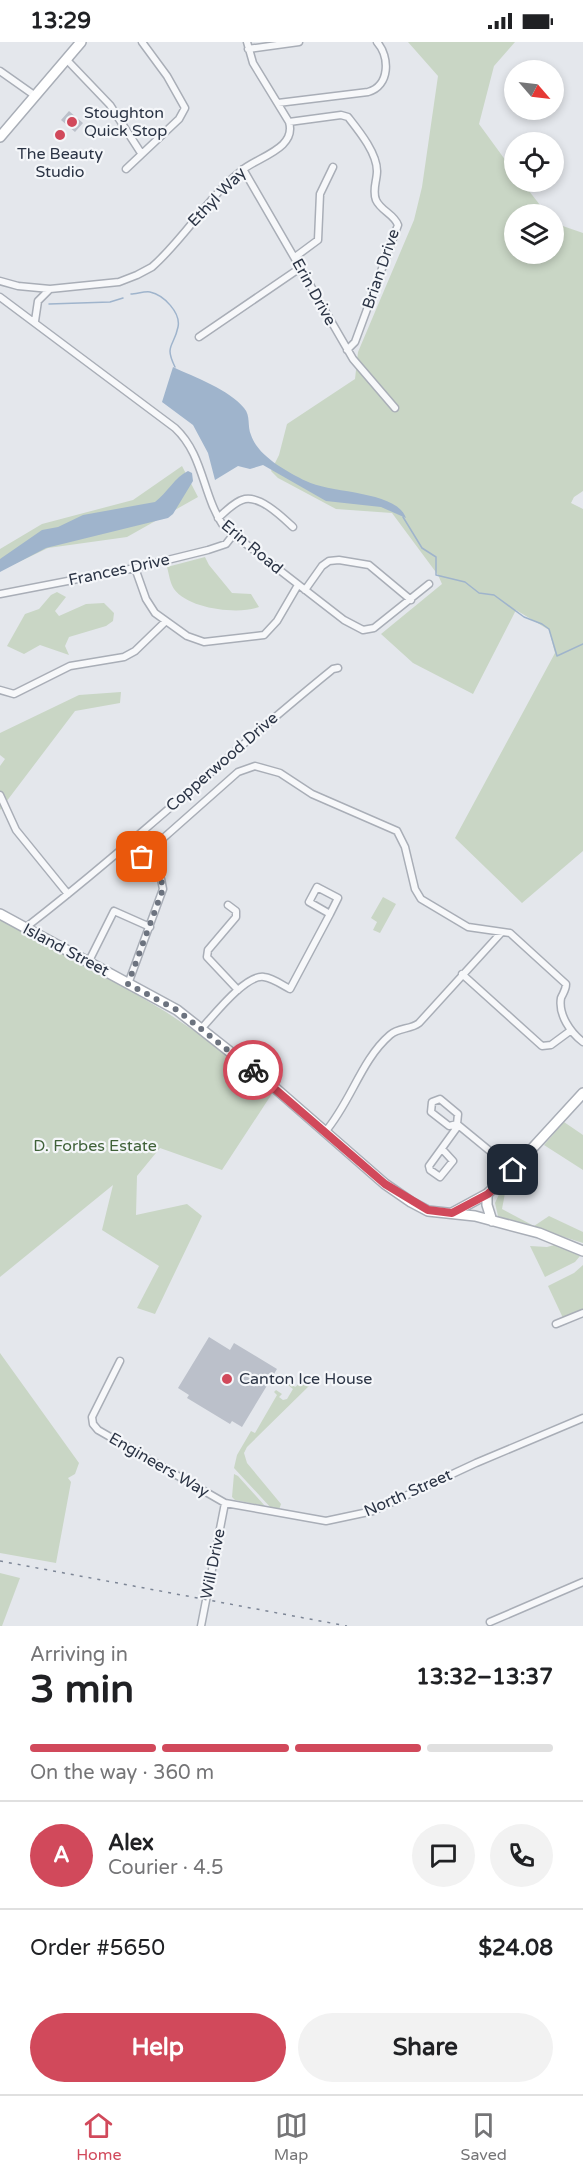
<!DOCTYPE html>
<meta charset="utf-8">
<style>
:root{--surface:#fff;--page:#f2f2f2;--text:#202124;--muted:#757577;--line:#e0e0e0;--accent:#d1495b}
body{margin:0;font-family:"Varela Round",sans-serif;background:var(--page);color:var(--text);height:100vh;display:flex;flex-direction:column;font-size:22px;white-space:nowrap}
*{box-sizing:border-box;margin:0}
p{font-size:20px;color:var(--muted)}
.icon{flex:none;width:33px;height:33px;fill:none;stroke:currentColor;stroke-width:2;stroke-linecap:round;stroke-linejoin:round}
.map{position:relative;height:1584px;overflow:hidden}
.panel{display:flex;flex-direction:column;background:var(--surface);flex:1}
.panel>*{flex:none}
.needle{width:39px;rotate:118deg}
.tools{position:absolute;left:504px;top:18px;display:grid;gap:12px}
.tools a{display:grid;place-items:center;width:60px;height:60px;border-radius:50%;background:var(--surface);box-shadow:0 3px 9px #0003;font-size:30px}
.pin{position:absolute;display:grid;place-items:center;width:51px;height:51px;color:#fff;margin:-26px;border-radius:12px;box-shadow:0 3px 9px #0006}
.courier{position:absolute;display:grid;place-items:center;width:60px;height:60px;margin:-30px;border:4px solid #d1495b;border-radius:50%;background:#fff;color:#222;box-shadow:0 2px 8px #0007}
.headline em{font-style:normal;font-weight:700}
.headline div{display:flex;flex-direction:column-reverse}
.headline{display:flex;align-items:center;justify-content:space-between;height:102px;padding:0 30px}
h1{font-size:39px;font-weight:700;line-height:45px}
.bar{display:grid;grid-template-columns:repeat(4,1fr);gap:9px 6px;align-content:center;height:72px;padding:0 30px}
.bar i{height:8px;border-radius:4px;background:var(--line)}
.bar .current{background:var(--accent)}
.bar p{grid-column:span 4}
.line{display:flex;align-items:center;gap:15px;padding:0 30px;border-top:2px solid var(--line)}
.line div{flex:1}
.round{display:grid;place-items:center;flex:none;width:63px;height:63px;border-radius:32px;background:var(--page)}
.cta{display:flex;gap:12px;margin-top:auto;padding:12px 30px}
.cta a{flex:1;height:69px;border-radius:36px;background:var(--accent);color:#fff;font-size:24px;font-weight:700;line-height:69px;text-align:center}
.cta a+a{background:var(--page);color:var(--text)}
.status{display:flex;justify-content:space-between;align-items:center;height:42px;padding:0 30px;background:var(--surface);direction:ltr}
.status svg{height:16px;fill:currentColor}
.dock{display:flex;justify-content:space-around;align-items:center;height:84px;border-top:2px solid var(--line);background:var(--surface);font-size:16px;color:var(--muted)}
.dock a{display:grid;justify-items:center;gap:3px}
.dock .current{color:var(--accent)}
.map>svg:first-child{display:block}
</style>
<div class="status"><b>13:29</b><svg viewBox="0 0 49 12"><path d="M0 12V9h3v3zM5 12V6h3v6zM10 12V3h3v9zM15 12V0h3v12zM26 1h20v11H26zM47 4h2v5h-2z"/></svg></div>
<div class="map">
<svg width="583" height="1584" viewBox="0 0 583 1584">
<rect width="100%" height="100%" fill="#e4e7ec"/>
<!-- green -->
<path fill="#c9d6c5" d="M408,0H515L494,24L479,82L514,130V140H522L547,172H514V212H554V181L583,191V449L574,455L571,461L583,467V809L522,861L455,796L555,611L549,588L516,568L473,652L413,621L381,592L442,542L438,533L392,471L336,467L278,436L271,429L279,413L287,382L355,337L358,310L414,178L422,145L438,34Z
M182,424L198,455L127,495L48,506L0,529V507L42,482L133,458Z
M205,515L209,523L232,551L251,552L259,565C239,573 188,567 174,547C170,541 169,532 167,525Z
M57,550L66,555L55,569L59,574L86,562L104,561L114,571L113,579L106,584L69,595L65,604L69,613L40,603L24,612L7,604L25,572L39,567L51,553Z
M121,650L120,661L75,669L0,768V724L5,717L0,713V691L79,653Z
M383,855L396,862L380,891L373,888L377,880L371,876Z
M0,871L166,970L277,1044L222,1128L160,1106L137,1134L136,1173L187,1162L202,1174L155,1272L137,1266L159,1224L102,1188L113,1143L0,1235Z
M564,1080L583,1093V1128L544,1103Z
M501,1148L505,1151L502,1167L534,1184L549,1174L583,1190V1201L498,1174L495,1161Z
M558,1202L580,1214L575,1220L545,1235L530,1204L547,1205Z
M583,1223V1268L563,1276L548,1244L574,1231Z
M0,1311L79,1421L75,1432L68,1436L71,1440L56,1521L0,1511Z
M285,1333H288L286,1337L295,1345L304,1338L309,1344L247,1405L244,1411L247,1421L281,1462L279,1468L271,1466L234,1426L237,1413L251,1389L255,1391L277,1353L274,1350L276,1348L282,1352L279,1355L283,1358L287,1357L293,1347L283,1339H280Z
M234,1432L238,1434L265,1464L235,1458L232,1455Z
M0,1531L20,1536L2,1584H0Z"/>
<!-- water -->
<path fill="#9fb4cc" d="M173,325C194,335 230,348 244,366C251,374 247,384 251,393C258,414 286,429 306,439C331,452 396,448 406,476L381,465L326,459L263,423L250,427L238,424L215,438L208,411L193,383L162,360Z
M188,429L192,431L193,439L173,472L168,476L46,506L0,530V517L42,488L58,485L83,473L155,460C167,451 175,435 188,429Z"/>
<g fill="none" stroke-linecap="round" stroke-linejoin="round">
<!-- stream -->
<path stroke="#9fb4cc" stroke-width="1.5" d="M131,252C136,252 145,249 150,250C164,253 181,271 178,285C174,305 164,303 175,325
M49,262L110,260L123,256
M403,475L422,506L436,515V533L465,540L479,551L494,553L524,575L542,582L549,587L557,614L583,602"/>
</g>
<!-- building -->
<path fill="#bbc0ca" d="M69,69L83,81L75,90L61,78Z
M209,1295L230,1308L234,1301L277,1327L242,1385L232,1379L230,1382L187,1356L189,1353L178,1346Z"/>
<g fill="none" stroke-linecap="round" stroke-linejoin="round">
<defs>
<path id="street" d="M248,7L299,0
M66,17L110,63L141,111
M0,29L34,53
M278,61L368,50C390,44 390,15 377,0
M289,80L341,73L348,75C359,89 377,111 377,129C377,139 372,148 376,158C381,169 394,172 398,183L355,300L347,308
M126,127L179,77L185,66L167,34L142,0
M243,127L353,317L395,366
M295,215L318,198L320,152L333,125
M0,239L18,244L50,247
M0,255L175,386C204,413 202,453 224,485L344,578L363,588L374,586L429,542
M35,279L38,259L50,247L119,240L137,233L152,225C185,196 207,156 241,129C257,115 297,107 289,80L253,21L247,0
M199,295L300,226
M218,476C225,470 235,459 245,457C261,454 282,475 293,485
M135,526L146,557L155,571L187,594L204,600L264,593L277,579L298,543
M305,548L322,524L329,519L339,518L369,523L411,558
M0,552L135,526L208,508L226,502L233,493
M0,648L14,652L70,624L124,615L135,609L166,579
M0,753L16,788L68,852
M228,863L236,869V875L208,908L207,915L238,948
M25,886C131,804 229,711 333,627L338,626
M88,921L114,869L150,885
M462,932L542,1004L551,1003L570,989
M128,942L163,847L161,837L142,815L238,730L255,724L280,731L312,752L397,789L405,805L415,847L421,857L468,885L510,891L566,942C566,948 563,951 561,956C558,973 571,991 583,1000
M202,986C214,973 246,932 264,935C273,936 282,943 290,947L330,872L309,860L317,845L338,856L330,872
M457,1082L449,1084L431,1070L432,1060L440,1057L458,1072L457,1082L513,1128
M325,1090C351,1060 361,1018 390,993C399,985 410,988 419,981L501,891
M442,1107L453,1119L440,1135L430,1128L429,1124L458,1084
M556,1282L583,1271
M120,1319L92,1375L93,1382L98,1388L225,1461L326,1479L373,1469L476,1421L583,1376
M490,1580L583,1540
M201,1584L225,1461"/>
<path id="secondary" d="M0,95L81,0
M0,872L177,968L267,1039L385,1142L411,1160L428,1169L475,1174L539,1191L583,1209
M487,1152V1163L492,1179
M452,1171L487,1152L506,1135L583,1051"/>
</defs>
<!-- street casing -->
<use href="#street" stroke="#a9aeb7" stroke-width="9"/>
<!-- secondary casing -->
<use href="#secondary" stroke="#a9aeb7" stroke-width="12"/>
<!-- street -->
<use href="#street" stroke="#f7f8fa" stroke-width="6"/>
<!-- secondary -->
<use href="#secondary" stroke="#fff" stroke-width="9"/>
<!-- rail -->
<path stroke="#7d8696" stroke-width="1.5" stroke-dasharray="3 6" stroke-linecap="butt" d="M0,1519L347,1584"/>
</g>
<g fill="none" stroke-linecap="round" stroke-linejoin="round">
<!-- done -->
<path stroke="#6c737f" stroke-width="6" stroke-dasharray="0 10.8" d="M142,815L161,837L163,847L128,942L177,968L253,1028"/>
<!-- route -->
<path stroke="#d1495b" stroke-width="8" d="M253,1028L385,1142L428,1168L452,1171L488,1152L513,1128"/>
</g>
<!-- markers -->
<g fill="#d1495b" stroke="#f4f6f9" stroke-width="2">
<circle cx="72" cy="80" r="6"/>
<circle cx="60" cy="93" r="6"/>
<circle cx="227" cy="1337" r="6"/>
</g>
<g text-anchor="middle" dominant-baseline="central" stroke-width="4.5" stroke-linejoin="round" paint-order="stroke">
<!-- poi labels -->
<g font-size="16" fill="#2b3445" stroke="#f4f6f9" text-anchor="start">
<text x="84" y="71">Stoughton<tspan x="84" dy="18">Quick Stop</tspan></text>
<text x="60" y="112" text-anchor="middle">The Beauty<tspan x="60" dy="18">Studio</tspan></text>
<text x="239" y="1337">Canton Ice House</text>
</g>
<!-- street labels -->
<g font-size="16" fill="#2b3445" stroke="#f4f6f9">
<text transform="translate(217 155) rotate(-46)">Ethyl Way</text>
<text transform="translate(381 227) rotate(-71)">Brian Drive</text>
<text transform="translate(314 250) rotate(61)">Erin Drive</text>
<text transform="translate(252 505) rotate(40)">Erin Road</text>
<text transform="translate(119 528) rotate(-12)">Frances Drive</text>
<text transform="translate(222 720) rotate(-41)">Copperwood Drive</text>
<text transform="translate(66 908) rotate(28)">Island Street</text>
<text transform="translate(159 1423) rotate(30)">Engineers Way</text>
<text transform="translate(408 1451) rotate(-24)">North Street</text>
<text transform="translate(213 1522) rotate(-79)">Will Drive</text>
</g>
<!-- park labels -->
<g font-size="16" fill="#3f6138" stroke="#f4f6f9">
<text x="95" y="1104">D. Forbes Estate</text>
</g>
</g>
</svg>
<div class="tools">
<a><svg class="needle" viewBox="-14 -14 28 28"><path d="M0-13l5 13h-10z" fill="#e53935"/><path d="M0 13l5-13h-10z" fill="#757577"/></svg></a>
<a><svg class="icon" aria-label="locate" viewBox="0 0 24 24"><circle cx="12" cy="12" r="6"/><path d="M12 2v4M12 18v4M2 12h4M18 12h4"/></svg></a>
<a><svg class="icon" aria-label="layers" viewBox="0 0 24 24"><path d="M12 4l9 5-9 5-9-5zM3 14l9 5 9-5"/></svg></a>
</div>
<div class="pin" style="left:142px;top:815px;background:#ea580c"><svg class="icon" aria-label="bag" viewBox="0 0 24 24"><path d="M5 8h14l-1 12H6zM9 8a3 3 0 0 1 6 0"/></svg></div>
<div class="pin" style="left:513px;top:1128px;background:#1f2937"><svg class="icon" aria-label="home" viewBox="0 0 24 24"><path d="M3 11l9-7 9 7M6 9v11h12V9"/></svg></div>
<div class="courier" style="left:253px;top:1028px"><svg class="icon" aria-label="bike" viewBox="0 0 24 24"><circle cx="6" cy="16" r="4"/><circle cx="18" cy="16" r="4"/><path d="M6 16l4-8h5l3 8M10 8l3 8H6M13 5h3"/></svg></div>
</div>
<section class="panel">
<div class="headline"><div><h1>3 min</h1><p>Arriving in</p></div><em>13:32–13:37</em></div>
<div class="bar"><i class="current"></i><i class="current"></i><i class="current"></i><i></i><p>On the way · 360 m</p></div>
<div class="line" style="height:108px"><b class="round" style="background:var(--accent);color:#fff">A</b><div><b>Alex</b><p>Courier · 4.5</p></div><a class="round"><svg class="icon" aria-label="chat" viewBox="0 0 24 24"><path d="M4 5h16v11H9l-5 4z"/></svg></a><a class="round"><svg class="icon" aria-label="phone" viewBox="0 0 24 24"><path d="M5 4h4l2 5-3 2q2 4 5 5l2-3 5 2v4C11 20 4 13 5 4z"/></svg></a></div>
<div class="line" style="height:78px"><div>Order #5650</div><b>$24.08</b></div>
<div class="cta"><a>Help</a><a>Share</a></div>
</section>
<nav class="dock">
<a class="current"><svg class="icon" aria-label="home" viewBox="0 0 24 24"><path d="M3 11l9-7 9 7M6 9v11h12V9"/></svg>Home</a>
<a><svg class="icon" aria-label="map" viewBox="0 0 24 24"><path d="M3 6l6-2 6 2 6-2v14l-6 2-6-2-6 2zM9 4v14M15 6v14"/></svg>Map</a>
<a><svg class="icon" aria-label="saved" viewBox="0 0 24 24"><path d="M7 4h10v16l-5-4-5 4z"/></svg>Saved</a>
</nav>
